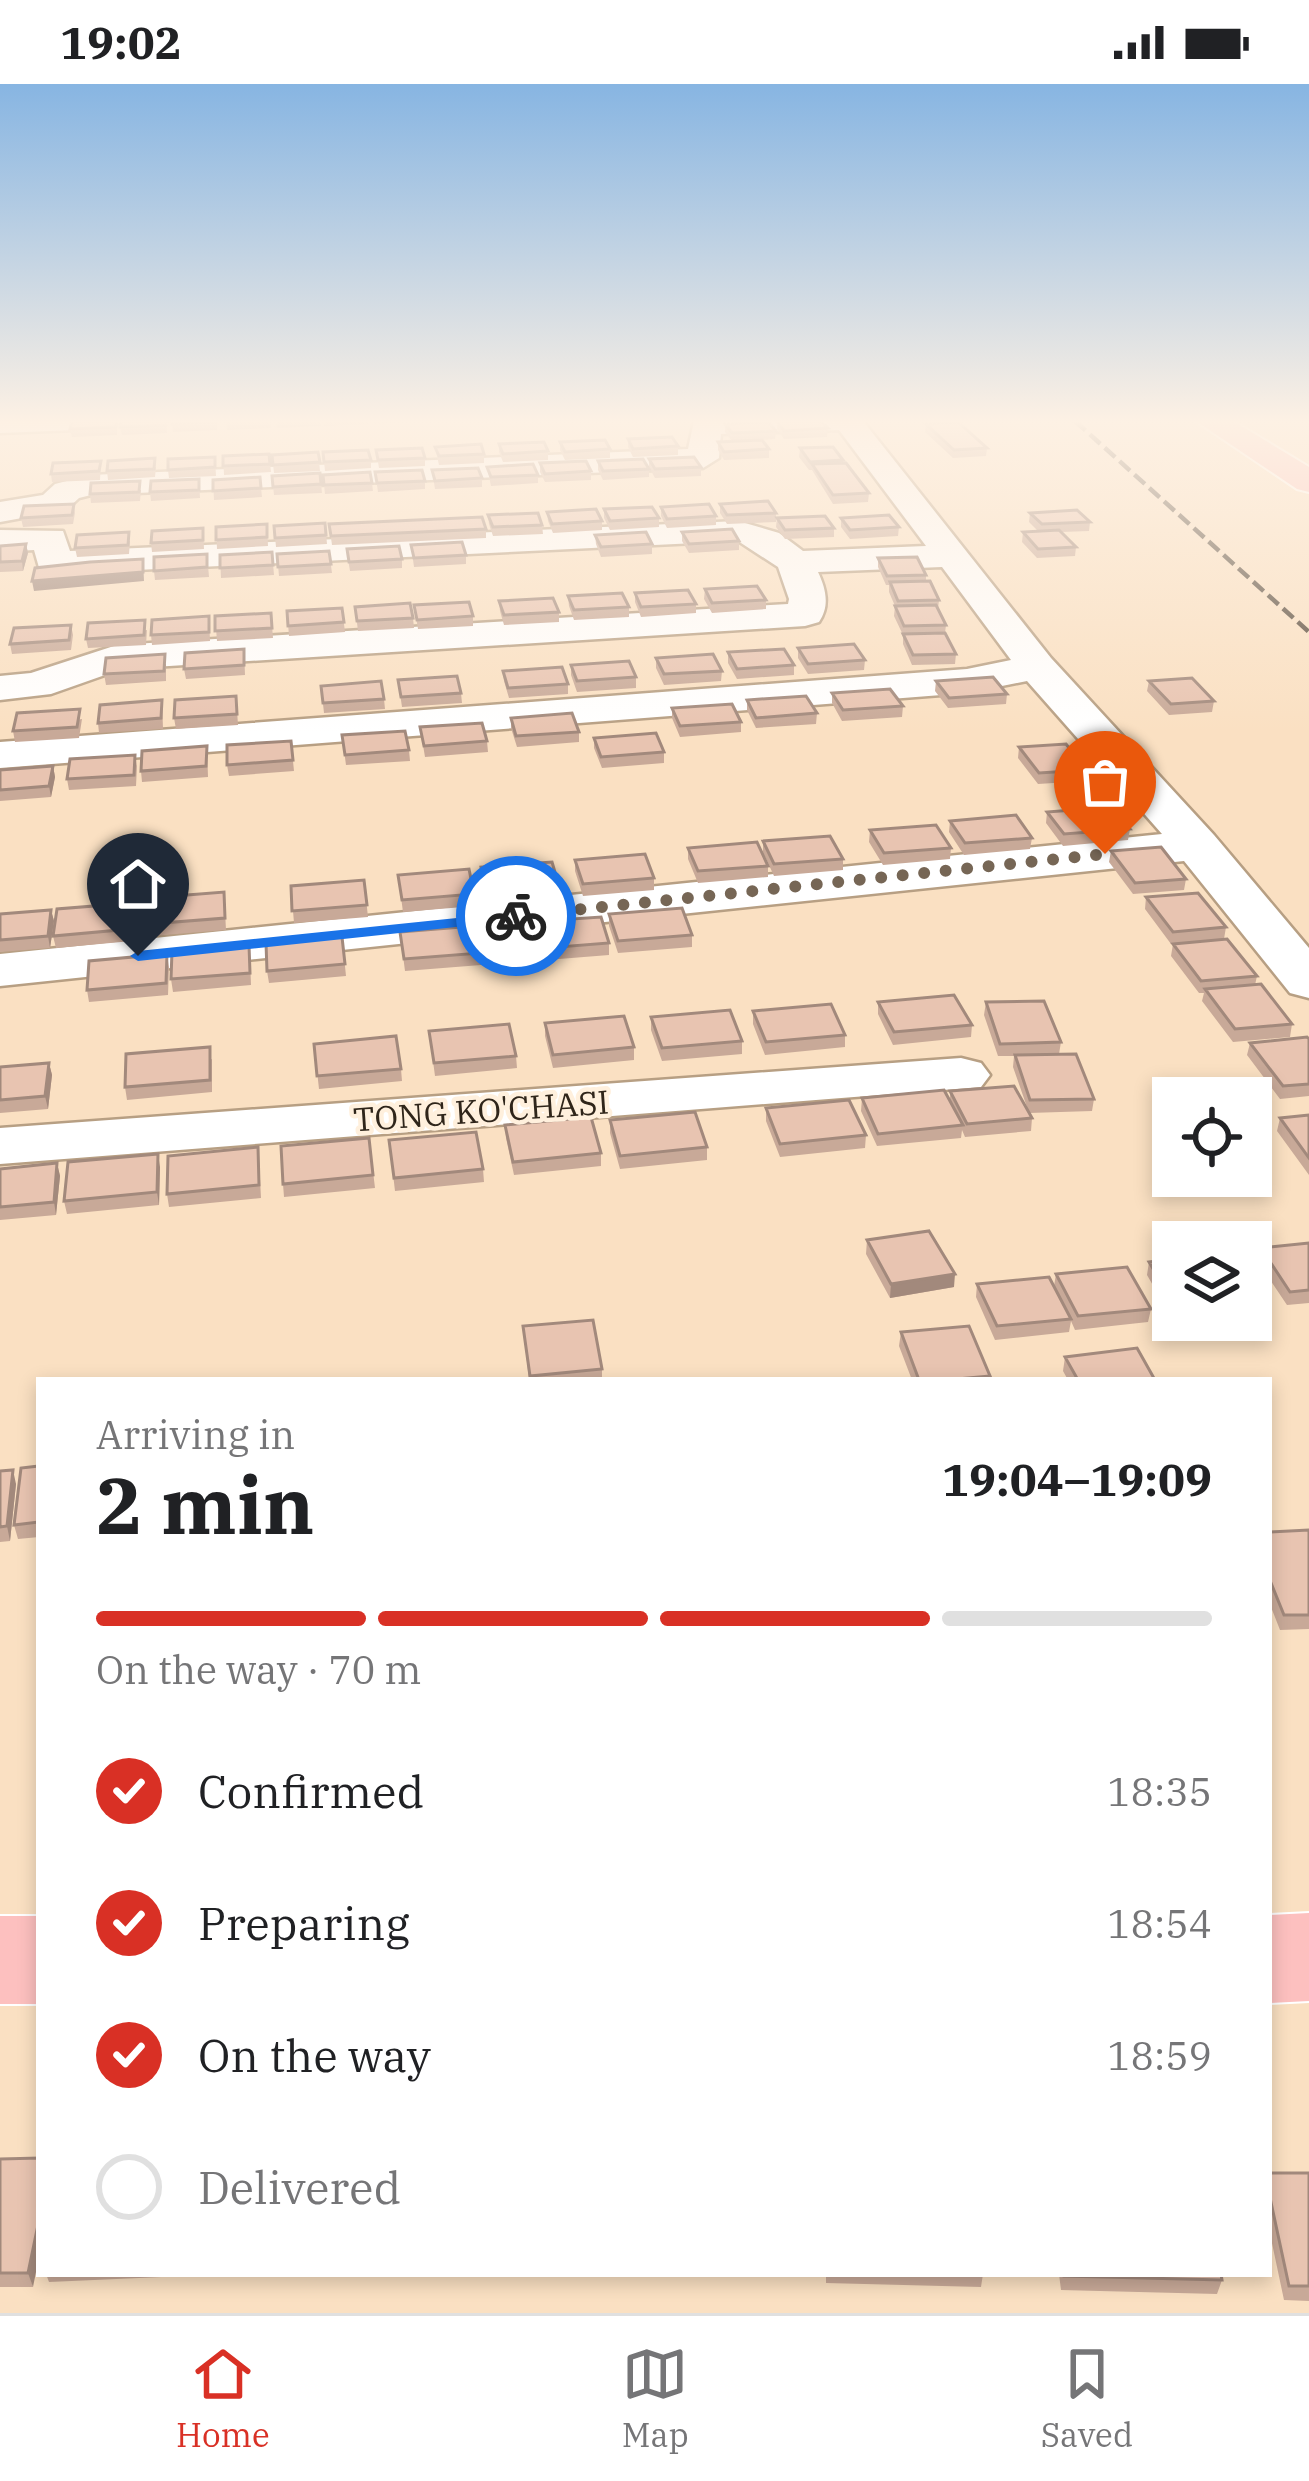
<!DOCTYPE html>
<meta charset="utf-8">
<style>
:root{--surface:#fff;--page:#f2f2f2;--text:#202124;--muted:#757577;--line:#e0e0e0;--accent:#d93025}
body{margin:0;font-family:"IBM Plex Serif",serif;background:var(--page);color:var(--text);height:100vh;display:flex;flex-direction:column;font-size:45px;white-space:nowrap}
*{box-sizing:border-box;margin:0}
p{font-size:39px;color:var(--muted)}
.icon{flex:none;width:66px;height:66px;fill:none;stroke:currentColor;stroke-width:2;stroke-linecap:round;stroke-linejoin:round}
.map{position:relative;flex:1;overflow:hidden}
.details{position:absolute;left:36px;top:1293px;width:1236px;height:900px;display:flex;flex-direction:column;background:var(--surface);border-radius:0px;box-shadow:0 6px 18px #0003}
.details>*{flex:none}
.controls{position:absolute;left:1152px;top:993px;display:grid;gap:24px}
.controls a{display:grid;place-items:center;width:120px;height:120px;border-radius:0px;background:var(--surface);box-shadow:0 6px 18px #0003;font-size:60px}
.pin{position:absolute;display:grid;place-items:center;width:102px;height:102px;color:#fff;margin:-123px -51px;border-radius:50% 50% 50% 0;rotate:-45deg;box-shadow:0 0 12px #0007}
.pin .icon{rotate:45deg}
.courier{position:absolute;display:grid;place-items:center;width:120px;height:120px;margin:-60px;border:9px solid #1a73e8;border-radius:50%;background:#fff;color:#222;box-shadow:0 3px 15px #0007}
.overview em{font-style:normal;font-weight:800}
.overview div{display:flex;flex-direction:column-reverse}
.overview{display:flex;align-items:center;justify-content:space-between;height:204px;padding:0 60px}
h1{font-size:78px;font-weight:800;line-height:90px}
.bar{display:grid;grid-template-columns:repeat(4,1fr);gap:18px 12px;align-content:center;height:144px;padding:0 60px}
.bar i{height:15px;border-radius:9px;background:var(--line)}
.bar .on{background:var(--accent)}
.bar p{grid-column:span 4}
ol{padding:0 60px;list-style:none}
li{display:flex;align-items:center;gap:36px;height:132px}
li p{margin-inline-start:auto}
li .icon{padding:12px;border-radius:50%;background:var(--accent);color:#fff;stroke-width:4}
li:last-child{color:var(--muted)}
li i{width:66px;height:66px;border:6px solid var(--line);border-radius:50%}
.status{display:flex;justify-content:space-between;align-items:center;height:84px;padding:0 60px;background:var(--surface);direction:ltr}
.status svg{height:33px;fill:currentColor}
.dock{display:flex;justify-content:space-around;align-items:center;height:168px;border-top:3px solid var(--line);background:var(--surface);font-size:33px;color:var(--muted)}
.dock a{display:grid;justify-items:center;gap:6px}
.dock .on{color:var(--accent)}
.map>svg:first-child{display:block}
</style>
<div class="status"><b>19:02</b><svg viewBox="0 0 49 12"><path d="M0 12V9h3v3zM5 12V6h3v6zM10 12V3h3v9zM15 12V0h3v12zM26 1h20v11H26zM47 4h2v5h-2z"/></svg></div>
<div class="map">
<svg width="1309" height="2229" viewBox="0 0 1309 2229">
<rect width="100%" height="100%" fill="#fae0c2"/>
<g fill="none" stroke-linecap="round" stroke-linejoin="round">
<defs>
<path id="minor" d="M0,337H91L76,346L0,349Z
M694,337H863L1051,574L1214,751L1309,864V914L1290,909L1184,777L0,902V870L1162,750L1027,597L967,609L0,684V658L967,585L1011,576L942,483L818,488C826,505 830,522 819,538L805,542L122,585L51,610L0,616V592L31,589L117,561L788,520L789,515L778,483L738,457L53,490L40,487L34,466L0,468V446L63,447L70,467L738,437L779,449L803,467L926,462L839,346L721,350L719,374L703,384L91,411L79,414L66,426L0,438V418L43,411L55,400L90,391L688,365Z
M961,974L981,979L990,991L981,1003L0,1080V1044Z"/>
<path id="major" d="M1196,337H1233L1309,383V408L1297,405Z
M1309,1829V1917L1269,1919V1831Z
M0,1832H39V1920H0Z"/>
</defs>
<!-- minor casing -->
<use href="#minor" stroke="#b79f83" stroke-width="5"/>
<!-- major casing -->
<use href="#major" stroke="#fff" stroke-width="4"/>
<!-- minor -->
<use href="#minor" fill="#fff" fill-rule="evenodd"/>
<!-- major -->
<use href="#major" fill="#fdc0bf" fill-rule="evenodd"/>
<!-- rail -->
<path stroke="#524537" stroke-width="4.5" stroke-dasharray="14 6" stroke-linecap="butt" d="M1075,337L1309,548"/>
</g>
<!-- wall -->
<path fill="#c8a998" d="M117,337V351L72,353L70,345Z
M166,337L167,349L122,351L120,343Z
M172,337H217V346L173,348Z
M226,337H270L271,344L227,346Z
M276,337H320L321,342L277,344Z
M323,337H368V340L324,342Z
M371,337H415V338L372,340Z
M777,337L828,344L827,353L784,355L777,345Z
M725,340L776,347L775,355L762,356L769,365V374L724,376L718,366V358L732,357L725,348Z
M926,340L987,364L986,372L953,374L925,348Z
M628,355L678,362V371L633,373L628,363Z
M560,358L610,365V374L565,376L560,366Z
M499,360L548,367V376L503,378L499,368Z
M435,363L484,370V379L439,381Z
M800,364L843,376V379L869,409L868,418L833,420L812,386H809L799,373Z
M376,366L425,374V382L379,384Z
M318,368L320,387L274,389L272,371Z
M323,368L371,376V384L325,387Z
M269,370L271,388L224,391L223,372Z
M215,373L216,392L169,394L168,386Z
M649,375L701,383V392L655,394L649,383Z
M101,377L100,396L52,398L51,390Z
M598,377L649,385V393L603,396L598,386Z
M540,379L591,387V396L545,398L540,388Z
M156,383L155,393L108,396L107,387Z
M487,383L538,391V399L491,402Z
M432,386L482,394V403L435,405Z
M375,388L425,397V405L378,408Z
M320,389L322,409L274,411L272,392Z
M323,391L372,399L373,407L325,410Z
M260,393L262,413L214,416L213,396Z
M199,395L200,414L151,417L150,408Z
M141,406L140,417L91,419L90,410Z
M74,420L75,429L73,440L23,443L21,434Z
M720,420L776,429V438L727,440L720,429Z
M661,423L716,432V441L667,444L661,432Z
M604,425L659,434V443L610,446L604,434Z
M547,428L602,437V446L553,449L548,437Z
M1030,429L1090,438L1089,447L1061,448L1076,463L1075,472L1037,474L1022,458L1023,448H1039L1029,438Z
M488,431L542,441L543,450L493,452L489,440Z
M777,434L834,444V453L785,455L776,443Z
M841,434L899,443L898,452L850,455L841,443Z
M325,439L327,460L276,463L274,442Z
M267,440L268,462L217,465L216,443Z
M329,440L486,445V454L332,461Z
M203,444L204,465L152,468L151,459Z
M682,448L739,457V466L689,469L682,457Z
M595,451L652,460V470L601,473L596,460Z
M130,457L129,470L77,473L75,464Z
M26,460L28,469L23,487L0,488V462Z
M411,461L466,471V480L414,483Z
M329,467L332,489L279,492L277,470Z
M272,468L274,491L221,494L220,471Z
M207,470L209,493L155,496L154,487Z
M878,474L926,491V497L939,516L938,525L946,541L945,549L956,570L955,580L912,581L903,560V551L894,532L895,522L889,508V501H886L878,483Z
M348,475H402V484L350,487Z
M705,505L766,516V525L712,529L704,515Z
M635,509L696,520V529L641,533L635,518Z
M568,512L629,523V533L574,536L569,522Z
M499,517L559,528V538L504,541L500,527Z
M414,521L473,532V542L418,545Z
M355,523L413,534L414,544L358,547Z
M342,524L345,548L289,552L287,527Z
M271,529L273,554L217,557L215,532Z
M209,532L210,557L152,561L151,551Z
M71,541L73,551L71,566L12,570L10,560Z
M147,546L146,561L88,564L86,555Z
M798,564L865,576L864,586L808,590L798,574Z
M244,565L245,591L186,595L184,585Z
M728,568L794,581V591L737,595L728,579Z
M656,574L722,587L721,597L664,601L656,584Z
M166,580V597L106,601L104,590Z
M571,581L636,593V604L577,608L571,591Z
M503,587L568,600V610L509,614L504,597Z
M398,596L461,609L462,619L402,623Z
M936,597L1007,610L1006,620L948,624L935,607Z
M1149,597L1214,617L1212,628L1169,631L1147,607Z
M321,602L384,615L385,625L324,629Z
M832,609L903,622L902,633L842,637L832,619Z
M236,612L238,641L176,645L174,634Z
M162,616L163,645L99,649L98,639Z
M747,616L817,629L816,640L756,644L747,626Z
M672,624L741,638V648L680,653L672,634Z
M511,634L579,648V658L517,663L511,644Z
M82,635L79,654L15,658L13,647Z
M420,643L487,657L488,668L425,673Z
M342,651L409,666L410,677L346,681Z
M594,654L664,668V679L602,684L594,664Z
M291,657L294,687L229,692L227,681Z
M207,662L208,693L142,698L141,687Z
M1019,663L1086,686L1085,697L1038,700L1018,674Z
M135,671L137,682L136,702L69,706L67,695Z
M53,682L55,693L51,713L0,717V686Z
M1047,728L1130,745L1128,756L1063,762L1046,739Z
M950,737L1032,754L1030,765L964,771L949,748Z
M870,746L951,764L950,775L883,781L869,758Z
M763,757L843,775V786L774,792L763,768Z
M688,764L768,782V793L698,799L688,775Z
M1111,767L1186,795L1184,806L1133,810L1109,778Z
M575,776L654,794V806L583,812L575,787Z
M481,783L559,802V814L488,820Z
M398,791L474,810L475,822L403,828Z
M364,796L368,833L294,839L291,802Z
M224,808L226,846L151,852L149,840Z
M1146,813L1226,843L1224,855L1171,860L1145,825Z
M132,819L134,831L132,857L56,864L53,852Z
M51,826L54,837L50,864L0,868V830Z
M609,830L692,851V863L618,869L609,842Z
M527,838L609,859V871L534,877L528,850Z
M400,848L481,869V881L405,887Z
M342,853L346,892L269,899L267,887Z
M1173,860L1257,892L1255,901L1292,940L1290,953L1233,958L1202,917L1204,909H1199L1171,872Z
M167,870L169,883L168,911L89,918L87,906Z
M250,873L251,901L173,908L171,895Z
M878,918L972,941L971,953L893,961L878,930Z
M986,918L1061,958L1059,970L1094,1015L1092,1027L1029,1029L1032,1034L1031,1047L965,1053L962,1046L961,1054L877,1062L861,1027L862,1014L950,1017V1007L1028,1026L1013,983L1014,972H998L984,931Z
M753,927L845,951V963L765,971L753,940Z
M651,933L742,957V970L662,977L651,946Z
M545,939L634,963V976L553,984L545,952Z
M429,947L516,972L517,984L435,992Z
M1309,955V1012L1280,1015L1247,971L1250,959Z
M314,960L401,985L402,997L319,1005Z
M212,975V1008L127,1016L125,1003Z
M49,979L52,991L48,1025L0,1029V983Z
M766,1024L866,1051L865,1064L780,1073L766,1037Z
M1309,1031V1091L1277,1047L1280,1034Z
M610,1036L707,1063V1076L620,1085L610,1049Z
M505,1041L601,1069V1082L514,1091L506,1054Z
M369,1054L375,1104L284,1113L283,1100Z
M389,1056L483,1085L484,1098L395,1107Z
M259,1076L261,1114L169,1123L167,1110Z
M57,1079L60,1092L56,1131L0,1136V1085Z
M160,1083L159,1121L67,1130L64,1117Z
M867,1156L954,1203L890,1214L866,1170Z
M1309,1159V1219L1287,1221L1258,1178L1261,1164Z
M1173,1175V1236L1147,1191L1149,1178Z
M1251,1187L1268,1211L1265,1225L1251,1227Z
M1056,1190L1151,1225L1148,1238L1075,1246L1071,1237L1069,1248L995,1256L976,1213L977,1200L1054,1202Z
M523,1242L602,1285V1296H529Z
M901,1248L990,1292L989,1296H912L899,1262Z
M1065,1273L1155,1296H1068L1063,1287Z
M39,1382V1453L18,1455L14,1441Z
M0,1387L16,1400L10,1457L0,1458Z
M1309,1446V1545L1280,1546L1269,1518V1448Z
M0,2075L33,2203H0Z
M1269,2089H1309V2217L1284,2216L1269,2145Z
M46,2190H229L49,2198Z
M826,2190H983L981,2203L826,2199Z
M1059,2190H1221L1222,2196L1217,2210L1061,2206Z"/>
<!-- shaded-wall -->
<path fill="#a2897c" d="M26,460L28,469L23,487L22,477Z
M143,475L144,497L34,507L32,497Z
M53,682L55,693L51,713L49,702Z
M132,819L134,831L132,857L130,845Z
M51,826L54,837L50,864L48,852Z
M49,979L52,991L48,1025L45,1012Z
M158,1070L160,1083L159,1121L157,1108Z
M57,1079L60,1092L56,1131L54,1118Z
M955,1190L954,1203L890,1214L891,1200Z
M13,1386L16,1400L10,1457L7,1442Z
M39,2136V2173L33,2203L28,2189Z"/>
<!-- building -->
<path fill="#e8c4b1" stroke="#a2897c" stroke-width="3" d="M72,337H117L116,343L70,345Z
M121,337H166V341L120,343Z
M172,337H216V338L172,340Z
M777,337H821L828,344L784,347Z
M768,338L776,347L732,349L725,340Z
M958,338L987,364L954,366L926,340Z
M672,353L678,362L633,365L628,355Z
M605,356L610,365L565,368L560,358Z
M762,356L769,365L724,368L718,358Z
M544,358L548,367L503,370L499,360Z
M481,360L484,370L439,372L435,363Z
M833,363L843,376L810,378L800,364Z
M422,364L425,374L378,376L376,366Z
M368,366L371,376L324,378L323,368Z
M318,368L320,378L273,381L272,371Z
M269,370L270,380L223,382V372Z
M215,373V383L168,386V375Z
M694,373L701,383L655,385L649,375Z
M155,374L154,385L107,387L108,377Z
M643,375L649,385L603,387L598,377Z
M101,377L99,387L51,390L53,379Z
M586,377L591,387L545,390L540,379Z
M846,379L869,409L833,411L812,380Z
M533,380L538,391L491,393L487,383Z
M478,384L482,394L435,397L432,386Z
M422,386L425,397L377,399L375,388Z
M370,388L372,399L324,401L323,391Z
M320,389L321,400L273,403L272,392Z
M260,393L261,404L213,407V396Z
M199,395V406L150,408L151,397Z
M140,397L139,408L90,410L91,399Z
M768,417L776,429L727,431L720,420Z
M74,420L72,431L21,434L24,422Z
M709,420L716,432L667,435L661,423Z
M652,423L659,434L610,437L604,425Z
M596,425L602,437L552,440L547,428Z
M1077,426L1090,438L1042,440L1030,429Z
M538,429L542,441L493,443L488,431Z
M889,431L899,443L850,446L841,434Z
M825,432L834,444L785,446L777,434Z
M482,433L486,445L331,452L329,440Z
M325,439L326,451L275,454L274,442Z
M267,440V453L216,456V443Z
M203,444V456L151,459L152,447Z
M732,445L739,457L689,460L682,448Z
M1059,446L1076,463L1038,465L1023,448Z
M129,448L128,461L75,464L77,451Z
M646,448L652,460L601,463L595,451Z
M462,458L466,471L414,474L411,461Z
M26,460L22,477L0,478V462Z
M399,462L402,475L349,478L347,465Z
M329,467L331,480L278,483L277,470Z
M272,468L273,481L220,484V471Z
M207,470V483L154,487V473Z
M917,473L926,491L887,492L878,474Z
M143,475V488L32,497L35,484L90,478Z
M930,497L939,516L898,517L890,498Z
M757,502L766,516L712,519L705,505Z
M688,506L696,520L641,523L635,509Z
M622,509L629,523L574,526L568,512Z
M553,514L559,528L504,531L499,517Z
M469,518L473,532L417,536L414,521Z
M410,519L413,534L357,537L355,523Z
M936,521L946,541L904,542L895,522Z
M342,524L344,538L288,542L287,527Z
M271,529L272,544L215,547V532Z
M209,532V548L151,551L152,536Z
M145,536L144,551L86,555L88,539Z
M71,541L69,556L10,560L14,544Z
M945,549L956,570L913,571L903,550Z
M854,560L865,576L808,580L798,564Z
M244,565V581L184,585L185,569Z
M784,565L794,581L737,585L728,568Z
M165,570L164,587L104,590L106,574Z
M713,570L722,587L664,590L656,574Z
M629,577L636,593L577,597L571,581Z
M562,583L568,600L508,604L503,587Z
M457,592L461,609L401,613L398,596Z
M993,593L1007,610L949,614L936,597Z
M1192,594L1214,617L1171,620L1149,597Z
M381,597L384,615L323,619L321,602Z
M890,605L903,622L843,626L832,609Z
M236,612L237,630L174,634L175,616Z
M806,612L817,629L756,634L747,616Z
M162,616L161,634L98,639L100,621Z
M732,620L741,638L680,642L672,624Z
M80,625L77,643L13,647L17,629Z
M572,629L579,648L516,652L511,634Z
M482,639L487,657L424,662L420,643Z
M405,647L409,666L345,671L342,651Z
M656,649L664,668L601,673L594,654Z
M291,657L293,676L227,681V661Z
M1066,660L1086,686L1039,689L1019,663Z
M207,662L206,682L141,687L142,667Z
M135,671L134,691L67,695L70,675Z
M53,682L49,702L0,706V686Z
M1112,723L1130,745L1064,750L1047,728Z
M1016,731L1032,754L965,759L950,737Z
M936,741L951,764L884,769L870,746Z
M830,752L843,775L774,780L763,757Z
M757,758L768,782L698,787L688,764Z
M1161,763L1186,795L1135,799L1111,767Z
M645,770L654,794L583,800L575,776Z
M552,778L559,802L487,808L481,783Z
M469,785L474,810L402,816L398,791Z
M364,796L367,821L292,827L291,802Z
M224,808L225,834L149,840L150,814Z
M1198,809L1226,843L1173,848L1146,813Z
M132,819L130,845L53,852L57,825Z
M682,824L692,851L618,857L609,830Z
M51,826L48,852L0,856V830Z
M601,833L609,859L534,865L527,838Z
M474,842L481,869L404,875L400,848Z
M342,853L345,880L267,887L266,859Z
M1227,855L1257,892L1201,897L1173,860Z
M249,861L250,889L171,895L172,867Z
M167,870L166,899L87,906L89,877Z
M1261,900L1292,940L1235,945L1205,905Z
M954,911L972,941L894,948L878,918Z
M1044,917L1061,958L1000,960L986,918Z
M831,920L845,951L766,958L753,927Z
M730,926L742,957L662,964L651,933Z
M624,932L634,963L553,971L545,939Z
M509,940L516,972L434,979L429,947Z
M396,952L401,985L317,992L314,960Z
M1307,953L1309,955V1000L1283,1002L1250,959Z
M210,963V996L125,1003L126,970Z
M1076,970L1094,1015L1030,1016L1015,971Z
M49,979L45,1012L0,1016V983Z
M1014,1002L1032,1034L967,1040L950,1007Z
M944,1006L963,1041L878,1050L862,1014Z
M849,1016L866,1051L780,1060L766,1024Z
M695,1028L707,1063L620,1072L610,1036Z
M1309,1031V1074L1280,1034Z
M591,1033L601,1069L513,1078L505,1041Z
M476,1048L483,1085L394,1094L389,1056Z
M369,1054L373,1091L283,1100L281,1062Z
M258,1063L259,1101L167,1110L168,1072Z
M158,1070L157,1108L64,1117L68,1078Z
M57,1079L54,1118L0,1123V1085Z
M929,1147L955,1190L891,1200L867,1156Z
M1309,1159V1206L1290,1208L1261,1164Z
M1173,1175V1218L1149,1178Z
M1127,1183L1151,1225L1078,1232L1056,1190Z
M1251,1187L1268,1211L1251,1213Z
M1049,1193L1071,1235L997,1242L977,1200Z
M593,1236L602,1285L530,1292L523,1242Z
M969,1242L990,1292L946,1296H919L901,1248Z
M1137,1264L1155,1296H1078L1065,1273Z
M39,1382V1438L14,1441L21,1384Z
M13,1386L7,1442L0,1443V1387Z
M1309,1446V1531H1284L1269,1494V1448Z
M39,2074V2136L28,2189H0V2075Z
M1269,2089H1309V2202H1289L1269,2109Z
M1064,2190H1221L1222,2196L1064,2192Z"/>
<!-- sky -->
<linearGradient id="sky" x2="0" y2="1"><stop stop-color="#87b5e2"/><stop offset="0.52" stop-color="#fdf1e4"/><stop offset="1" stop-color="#fdf1e4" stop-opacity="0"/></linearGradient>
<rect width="1309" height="649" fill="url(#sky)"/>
<!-- route -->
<path fill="#1a73e8" d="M516,828L521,829V836L138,877L130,872L138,867Z"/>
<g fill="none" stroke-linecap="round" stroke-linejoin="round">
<!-- done -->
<path stroke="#766655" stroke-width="12" stroke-dasharray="0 21.6" d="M516,832L1105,770"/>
</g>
<g text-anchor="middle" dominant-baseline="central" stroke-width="9" stroke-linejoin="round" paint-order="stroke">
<!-- street labels -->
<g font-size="33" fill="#2f251a" stroke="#fff0dd">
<text transform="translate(481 1026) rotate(-4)">TONG KO'CHASI</text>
</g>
</g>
</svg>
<div class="controls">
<a><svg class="icon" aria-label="locate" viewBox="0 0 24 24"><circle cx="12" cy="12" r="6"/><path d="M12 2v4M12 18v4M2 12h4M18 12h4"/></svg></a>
<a><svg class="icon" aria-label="layers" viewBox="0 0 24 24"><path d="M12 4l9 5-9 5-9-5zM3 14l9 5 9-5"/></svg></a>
</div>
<div class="pin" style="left:1105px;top:770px;background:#ea580c"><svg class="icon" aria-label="bag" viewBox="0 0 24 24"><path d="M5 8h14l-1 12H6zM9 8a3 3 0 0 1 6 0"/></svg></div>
<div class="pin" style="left:138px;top:872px;background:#1f2937"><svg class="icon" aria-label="home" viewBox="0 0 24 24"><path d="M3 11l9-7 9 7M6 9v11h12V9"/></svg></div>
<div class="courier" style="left:516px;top:832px"><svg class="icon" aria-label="bike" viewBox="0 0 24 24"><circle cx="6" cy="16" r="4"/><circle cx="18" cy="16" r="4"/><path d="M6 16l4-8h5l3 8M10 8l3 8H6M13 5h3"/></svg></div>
<section class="details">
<div class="overview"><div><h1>2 min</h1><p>Arriving in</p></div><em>19:04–19:09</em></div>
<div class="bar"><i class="on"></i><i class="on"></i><i class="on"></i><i></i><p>On the way · 70 m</p></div>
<ol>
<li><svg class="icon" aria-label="check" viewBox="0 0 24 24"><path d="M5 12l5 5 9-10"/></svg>Confirmed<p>18:35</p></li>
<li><svg class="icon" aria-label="check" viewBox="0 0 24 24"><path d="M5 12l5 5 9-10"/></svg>Preparing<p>18:54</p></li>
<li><svg class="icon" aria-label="check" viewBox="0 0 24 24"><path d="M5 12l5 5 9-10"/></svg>On the way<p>18:59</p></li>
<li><i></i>Delivered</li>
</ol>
</section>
</div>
<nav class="dock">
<a class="on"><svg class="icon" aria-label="home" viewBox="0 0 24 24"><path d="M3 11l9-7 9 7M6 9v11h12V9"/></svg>Home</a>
<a><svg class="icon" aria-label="map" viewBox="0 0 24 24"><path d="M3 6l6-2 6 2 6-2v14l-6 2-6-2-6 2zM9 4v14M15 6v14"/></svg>Map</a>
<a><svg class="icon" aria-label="saved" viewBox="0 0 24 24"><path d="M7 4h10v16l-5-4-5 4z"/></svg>Saved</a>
</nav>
